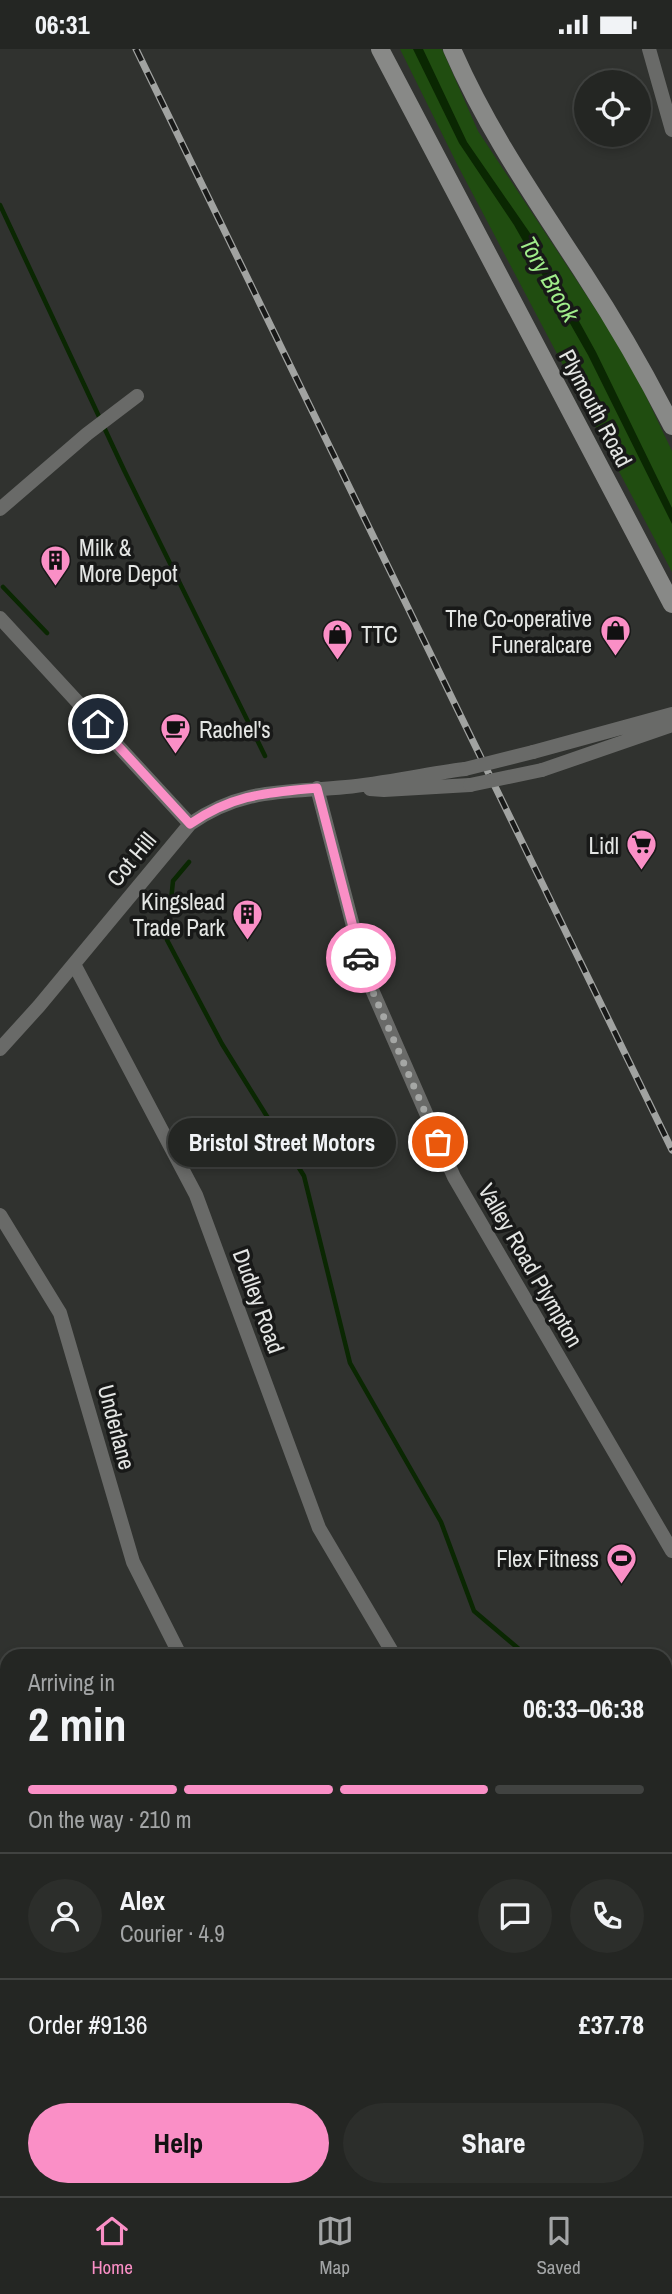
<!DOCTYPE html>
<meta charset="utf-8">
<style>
:root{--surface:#242623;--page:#2c2e2b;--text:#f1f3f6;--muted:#a3a5a6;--line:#414341;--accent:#fa8fc6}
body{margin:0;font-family:"Archivo Narrow",sans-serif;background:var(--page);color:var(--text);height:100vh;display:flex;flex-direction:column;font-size:26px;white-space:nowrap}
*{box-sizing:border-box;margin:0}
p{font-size:23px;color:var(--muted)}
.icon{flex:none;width:38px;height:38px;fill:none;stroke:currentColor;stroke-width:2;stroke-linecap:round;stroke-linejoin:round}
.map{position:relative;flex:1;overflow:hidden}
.drawer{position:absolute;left:0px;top:1600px;width:672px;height:548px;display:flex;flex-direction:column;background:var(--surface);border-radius:21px 21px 0 0;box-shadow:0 4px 10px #0003,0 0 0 2px var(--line)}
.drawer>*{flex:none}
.tools{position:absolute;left:574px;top:21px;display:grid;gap:14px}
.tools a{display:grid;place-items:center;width:77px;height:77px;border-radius:50%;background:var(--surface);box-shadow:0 4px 10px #0003,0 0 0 2px var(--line);font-size:35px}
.pin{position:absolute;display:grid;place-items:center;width:60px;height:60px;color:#fff;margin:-30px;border:4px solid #fff;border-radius:50%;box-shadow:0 2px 7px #0007}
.courier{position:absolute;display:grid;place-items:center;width:70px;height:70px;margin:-35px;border:5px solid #fa8fc6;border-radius:50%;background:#fff;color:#222;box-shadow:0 2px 9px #0007}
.bubble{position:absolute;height:49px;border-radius:24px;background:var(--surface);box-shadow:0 4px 10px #0003,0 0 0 2px var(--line);font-size:23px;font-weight:700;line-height:49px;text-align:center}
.headline em{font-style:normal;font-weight:700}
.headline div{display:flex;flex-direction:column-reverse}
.headline{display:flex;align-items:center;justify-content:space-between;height:119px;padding:0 28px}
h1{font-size:46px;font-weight:700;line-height:52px}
.bar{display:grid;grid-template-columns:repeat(4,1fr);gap:10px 7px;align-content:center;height:84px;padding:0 28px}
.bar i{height:9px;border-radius:5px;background:var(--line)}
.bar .current{background:var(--accent)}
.bar p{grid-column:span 4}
.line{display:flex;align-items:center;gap:18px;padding:0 28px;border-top:2px solid var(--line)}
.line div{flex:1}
.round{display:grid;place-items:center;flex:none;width:74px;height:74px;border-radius:37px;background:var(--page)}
.action{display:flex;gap:14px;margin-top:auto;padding:14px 28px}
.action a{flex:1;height:80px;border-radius:42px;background:var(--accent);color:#111;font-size:28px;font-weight:700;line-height:80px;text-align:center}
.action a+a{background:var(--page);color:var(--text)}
.status{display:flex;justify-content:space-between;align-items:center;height:49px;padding:0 35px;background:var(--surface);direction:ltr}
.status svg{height:19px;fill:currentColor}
.tabs{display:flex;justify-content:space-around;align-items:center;height:98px;border-top:2px solid var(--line);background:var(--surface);font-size:19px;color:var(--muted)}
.tabs a{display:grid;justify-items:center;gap:4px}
.tabs .current{color:var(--accent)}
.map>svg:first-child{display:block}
</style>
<div class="status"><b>06:31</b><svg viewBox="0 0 49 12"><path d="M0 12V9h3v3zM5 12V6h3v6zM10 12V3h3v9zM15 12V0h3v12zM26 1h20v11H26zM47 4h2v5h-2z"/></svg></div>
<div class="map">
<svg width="672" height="2147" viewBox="0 0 672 2147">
<rect width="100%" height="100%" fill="#30322f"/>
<!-- green -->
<path fill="#204d10" d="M400,0H442L478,82L614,288L644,343L672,402V523L458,117Z"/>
<!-- water -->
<path fill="#0a2702" d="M413,0H423L467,93L532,187L596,303L672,459V475L588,306L514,176L459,94Z"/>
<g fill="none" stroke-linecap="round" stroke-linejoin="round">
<!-- stream -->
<path stroke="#0a2702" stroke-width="4.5" d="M0,156L124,421L265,707
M3,538L47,584
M189,813L173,832L167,891L222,995L304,1127L350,1314L441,1473L474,1562L526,1606
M665,1913L672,1926"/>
<!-- street -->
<path stroke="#696a68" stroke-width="14" d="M649,0L672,81
M0,460L87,385L137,347
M0,569L190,775
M533,703L672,665
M542,721L672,676
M317,739L366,927L454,1128L672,1502
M370,740L384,741L470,736
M74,915L196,1146L319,1479L394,1606
M0,1000L39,957L190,775C244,738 285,744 346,738C386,734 425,725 465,720
M0,1166L60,1264L133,1513L180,1606
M0,1850L7,1860
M0,2098L7,2108
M28,2140L33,2147
M199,2140L203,2147
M466,2140L469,2147
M631,2140L633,2147"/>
<!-- secondary -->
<path stroke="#888987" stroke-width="18" d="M380,0L672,555
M452,0C487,81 536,151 584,225C616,274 645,324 672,377"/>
<defs>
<path id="rail" d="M136,0L672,1101"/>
</defs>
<!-- rail casing -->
<use href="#rail" stroke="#a1a3a1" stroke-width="7"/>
<!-- rail -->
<use href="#rail" stroke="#181918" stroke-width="4.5" stroke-dasharray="13" stroke-linecap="butt"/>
<!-- street-bridge -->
<path stroke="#696a68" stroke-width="14" d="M465,720L533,703
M470,736L542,721"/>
</g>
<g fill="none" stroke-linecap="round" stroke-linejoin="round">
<!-- done -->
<path stroke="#a5a7a5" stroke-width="7" stroke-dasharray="0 12.6" d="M361,909L366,927L438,1093"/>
<!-- route -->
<path stroke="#fa8fc6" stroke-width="9" d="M98,675L190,775C234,745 266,744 317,739L361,909"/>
</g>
<!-- icons -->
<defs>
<symbol id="building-pin" viewBox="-11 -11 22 30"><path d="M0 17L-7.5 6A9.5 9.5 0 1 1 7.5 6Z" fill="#fa8fc6" stroke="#181918"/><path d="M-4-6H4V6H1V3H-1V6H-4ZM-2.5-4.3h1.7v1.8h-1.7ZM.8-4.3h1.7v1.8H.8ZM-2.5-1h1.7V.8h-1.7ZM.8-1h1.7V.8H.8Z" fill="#111"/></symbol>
<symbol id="shop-pin" viewBox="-11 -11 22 30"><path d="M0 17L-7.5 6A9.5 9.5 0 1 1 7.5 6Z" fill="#fa8fc6" stroke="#181918"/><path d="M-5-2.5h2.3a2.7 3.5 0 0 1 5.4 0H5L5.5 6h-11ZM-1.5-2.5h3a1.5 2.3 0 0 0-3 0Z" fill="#111"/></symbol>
<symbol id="cafe-pin" viewBox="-11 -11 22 30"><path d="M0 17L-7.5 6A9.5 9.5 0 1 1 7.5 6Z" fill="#fa8fc6" stroke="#181918"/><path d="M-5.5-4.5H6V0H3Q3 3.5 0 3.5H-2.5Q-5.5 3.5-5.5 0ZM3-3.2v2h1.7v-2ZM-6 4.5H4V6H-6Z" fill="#111"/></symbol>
<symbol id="supermarket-pin" viewBox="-11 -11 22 30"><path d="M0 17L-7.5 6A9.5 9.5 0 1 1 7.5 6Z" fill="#fa8fc6" stroke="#181918"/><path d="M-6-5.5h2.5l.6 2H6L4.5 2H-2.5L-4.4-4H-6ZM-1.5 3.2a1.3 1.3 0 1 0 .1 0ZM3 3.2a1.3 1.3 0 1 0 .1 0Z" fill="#111"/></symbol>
<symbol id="stadium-pin" viewBox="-11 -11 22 30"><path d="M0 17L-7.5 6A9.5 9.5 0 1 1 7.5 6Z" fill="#fa8fc6" stroke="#181918"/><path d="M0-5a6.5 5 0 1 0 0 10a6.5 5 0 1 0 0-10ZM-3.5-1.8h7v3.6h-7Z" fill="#111"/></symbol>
</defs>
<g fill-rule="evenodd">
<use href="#building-pin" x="38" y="494" width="35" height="47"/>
<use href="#shop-pin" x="598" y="564" width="35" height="47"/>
<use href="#shop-pin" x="320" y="568" width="35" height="47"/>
<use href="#cafe-pin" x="158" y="662" width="35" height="47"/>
<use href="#supermarket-pin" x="624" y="778" width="35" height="47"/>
<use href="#building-pin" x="230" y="848" width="35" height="47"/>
<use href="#stadium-pin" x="604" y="1492" width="35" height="47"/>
</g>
<g text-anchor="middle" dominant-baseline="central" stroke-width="7" stroke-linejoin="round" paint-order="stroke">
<!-- street labels -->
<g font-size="23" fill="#e4e6e4" stroke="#181918">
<text transform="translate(596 359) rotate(62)">Plymouth Road</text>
<text transform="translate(131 810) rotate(-50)">Cot Hill</text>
<text transform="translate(531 1216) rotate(60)">Valley Road Plympton</text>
<text transform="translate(259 1252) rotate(70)">Dudley Road</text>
<text transform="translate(117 1378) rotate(75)">Underlane</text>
</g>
<!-- poi labels -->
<g font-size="23" fill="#e4e6e4" stroke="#181918" text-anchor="end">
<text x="79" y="498" text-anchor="start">Milk &amp;<tspan x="79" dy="26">More Depot</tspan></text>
<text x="592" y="569">The Co-operative<tspan x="592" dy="26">Funeralcare</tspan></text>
<text x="361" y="585" text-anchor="start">TTC</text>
<text x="199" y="680" text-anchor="start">Rachel's</text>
<text x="619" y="796">Lidl</text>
<text x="225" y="852">Kingslead<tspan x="225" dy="26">Trade Park</tspan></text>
<text x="599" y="1509">Flex Fitness</text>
</g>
<!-- water labels -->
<g font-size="24" font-style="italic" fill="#a0ed8a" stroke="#181918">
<text transform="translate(550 230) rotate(60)">Tory Brook</text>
</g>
</g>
</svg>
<div class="tools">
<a><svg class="icon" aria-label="locate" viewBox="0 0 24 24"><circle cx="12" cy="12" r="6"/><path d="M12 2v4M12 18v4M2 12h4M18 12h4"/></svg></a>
</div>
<div class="pin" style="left:438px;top:1093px;background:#ea580c"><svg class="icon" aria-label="bag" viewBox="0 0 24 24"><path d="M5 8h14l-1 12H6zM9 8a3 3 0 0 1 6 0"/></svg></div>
<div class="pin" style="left:98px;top:675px;background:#1f2937"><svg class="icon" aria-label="home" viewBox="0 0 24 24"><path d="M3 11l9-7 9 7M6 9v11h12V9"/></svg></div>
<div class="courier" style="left:361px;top:909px"><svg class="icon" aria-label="car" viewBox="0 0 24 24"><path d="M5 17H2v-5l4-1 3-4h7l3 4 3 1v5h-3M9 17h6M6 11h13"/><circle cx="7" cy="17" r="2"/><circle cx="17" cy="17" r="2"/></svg></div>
<div class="bubble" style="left:168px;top:1069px;width:228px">Bristol Street Motors</div>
<section class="drawer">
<div class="headline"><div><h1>2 min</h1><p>Arriving in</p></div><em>06:33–06:38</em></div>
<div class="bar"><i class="current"></i><i class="current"></i><i class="current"></i><i></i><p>On the way · 210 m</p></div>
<div class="line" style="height:126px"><a class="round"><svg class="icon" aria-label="person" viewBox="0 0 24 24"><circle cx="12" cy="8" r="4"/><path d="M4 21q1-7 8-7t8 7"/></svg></a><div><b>Alex</b><p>Courier · 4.9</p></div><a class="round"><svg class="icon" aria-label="chat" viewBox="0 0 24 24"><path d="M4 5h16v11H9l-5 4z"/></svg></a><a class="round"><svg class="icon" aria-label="phone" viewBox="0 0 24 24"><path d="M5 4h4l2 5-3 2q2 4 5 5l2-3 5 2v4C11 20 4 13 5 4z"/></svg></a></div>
<div class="line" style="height:91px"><div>Order #9136</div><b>£37.78</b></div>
<div class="action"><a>Help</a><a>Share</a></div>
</section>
</div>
<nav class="tabs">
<a class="current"><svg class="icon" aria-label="home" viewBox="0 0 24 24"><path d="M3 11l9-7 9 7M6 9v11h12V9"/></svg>Home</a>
<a><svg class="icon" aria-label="map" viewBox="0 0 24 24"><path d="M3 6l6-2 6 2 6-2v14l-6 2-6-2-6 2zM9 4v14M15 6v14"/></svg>Map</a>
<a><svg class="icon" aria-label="saved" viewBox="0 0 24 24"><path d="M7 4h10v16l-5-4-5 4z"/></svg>Saved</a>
</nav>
